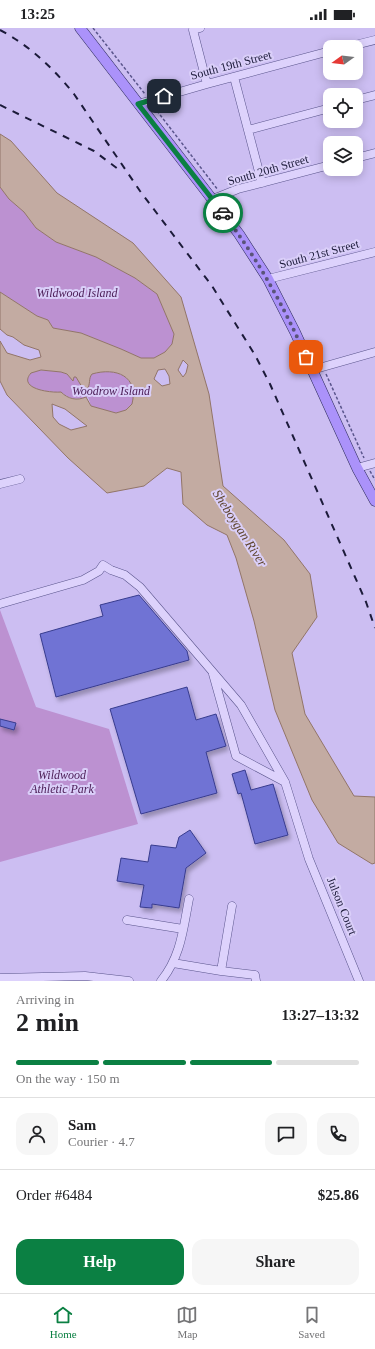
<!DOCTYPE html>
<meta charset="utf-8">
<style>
:root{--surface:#fff;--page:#f6f6f6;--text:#202124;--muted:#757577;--line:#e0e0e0;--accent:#0b8043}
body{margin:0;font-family:Georgia,serif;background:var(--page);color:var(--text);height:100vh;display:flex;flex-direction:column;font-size:15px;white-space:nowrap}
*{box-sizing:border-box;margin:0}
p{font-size:13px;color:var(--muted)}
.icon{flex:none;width:22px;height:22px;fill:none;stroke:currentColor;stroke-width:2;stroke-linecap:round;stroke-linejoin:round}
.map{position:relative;height:953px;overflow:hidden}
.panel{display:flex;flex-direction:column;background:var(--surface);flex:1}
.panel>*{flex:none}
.needle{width:26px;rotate:255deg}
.controls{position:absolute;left:323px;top:12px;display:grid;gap:8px}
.controls a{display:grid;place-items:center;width:40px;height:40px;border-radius:8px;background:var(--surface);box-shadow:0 2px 10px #0003;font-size:20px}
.pin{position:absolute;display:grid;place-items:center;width:34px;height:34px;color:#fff;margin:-17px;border-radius:8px;box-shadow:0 2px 6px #0006}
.courier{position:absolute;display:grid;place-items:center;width:40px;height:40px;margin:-20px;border:3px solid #0b8043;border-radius:50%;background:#fff;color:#222;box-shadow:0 1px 5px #0007}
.headline em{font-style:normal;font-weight:800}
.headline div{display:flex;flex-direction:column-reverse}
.headline{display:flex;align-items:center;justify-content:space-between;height:68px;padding:0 16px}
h1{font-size:26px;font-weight:800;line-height:30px}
.bar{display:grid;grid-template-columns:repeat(4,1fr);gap:6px 4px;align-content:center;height:48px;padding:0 16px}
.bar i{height:5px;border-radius:3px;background:var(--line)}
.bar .selected{background:var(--accent)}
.bar p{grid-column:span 4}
.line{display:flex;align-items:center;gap:10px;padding:0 16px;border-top:1px solid var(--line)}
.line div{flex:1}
.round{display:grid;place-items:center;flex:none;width:42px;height:42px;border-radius:12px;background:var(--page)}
.cta{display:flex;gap:8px;margin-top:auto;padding:8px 16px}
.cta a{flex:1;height:46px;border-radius:12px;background:var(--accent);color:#fff;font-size:16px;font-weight:800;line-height:46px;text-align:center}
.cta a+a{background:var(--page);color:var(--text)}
.status{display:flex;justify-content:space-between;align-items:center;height:28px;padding:0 20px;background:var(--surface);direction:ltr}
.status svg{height:11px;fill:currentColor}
.tabs{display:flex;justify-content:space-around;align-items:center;height:56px;border-top:1px solid var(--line);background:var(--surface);font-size:11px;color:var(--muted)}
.tabs a{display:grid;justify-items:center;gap:2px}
.tabs .selected{color:var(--accent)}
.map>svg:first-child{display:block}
</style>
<div class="status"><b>13:25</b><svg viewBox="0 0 49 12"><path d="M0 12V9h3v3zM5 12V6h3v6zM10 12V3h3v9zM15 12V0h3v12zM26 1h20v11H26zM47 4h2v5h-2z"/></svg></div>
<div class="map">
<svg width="375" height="953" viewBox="0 0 375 953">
<defs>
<filter id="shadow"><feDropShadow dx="2.5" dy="4" stdDeviation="2" flood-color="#0004"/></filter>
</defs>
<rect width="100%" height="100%" fill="#ccbef2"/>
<!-- green -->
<path fill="#bc91d1" d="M0,159L9,171L24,184L36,200L56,214L96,229L135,250L157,266L174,306L172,316L165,324L154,330H141L121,321L81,305L53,300L48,292L37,288L0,264Z
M41,342C49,344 59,342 66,346C69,347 70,350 73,352L74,349H76L88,359L89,349L92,346C116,339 139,348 132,377L126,382L116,385L91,378L88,369C77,372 69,371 61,364C51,365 17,361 31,345Z
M0,582L36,679L109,701L138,796L0,834Z"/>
<!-- water -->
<path fill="#c3aba2" stroke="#927568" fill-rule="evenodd" d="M0,106L11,113L57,165L133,215L181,269L209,366L223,458L284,512L310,546L317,589L292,625L305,686L354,768L375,769V835L372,836L338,815L312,772L275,682L254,593L236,530L227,507L207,497L183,476L181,444L167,440L144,458L107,465L68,430L7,367L0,353V313L7,325L30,332L41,329L39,322L24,317L13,309L7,307L0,301V264L37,288L48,292L53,300L81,305L121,321L141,330H154L165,324L172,316L174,306L157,266L135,250L96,229L56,214L36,200L24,184L9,171L0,159ZM183,332L188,337L186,345L183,349L178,342ZM165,341L169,348L170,356L162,358L154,351L158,342ZM41,342L61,344L67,346L73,353L74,349H76L82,359L87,361C91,356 88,351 92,346C116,339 139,348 132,376L126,382L116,385L91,378L86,369C77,373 68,371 61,364C51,365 17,361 31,345ZM52,376L65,381L87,398L71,402L59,396L53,389Z"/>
<!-- building -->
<path fill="#7073d4" stroke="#383c8e" filter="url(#shadow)" d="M139,567L187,623L189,632L56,669L40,606L103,588L100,577Z
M187,659L196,692L216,686L226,718L206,724L217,765L141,786L110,681Z
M0,691L16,695L14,702L0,698Z
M245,742L251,762L273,756L288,807L255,816L241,765L238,766L232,746Z
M190,802L206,825L186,840L179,880L152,876V880L140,879L144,857L117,853L121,830L148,834L151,817L176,820L179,809Z"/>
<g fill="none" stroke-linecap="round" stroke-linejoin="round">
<defs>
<path id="minor" d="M200,0L193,2L207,56
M347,19L375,12
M234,49L262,155
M356,72L375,67
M138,76L207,56L330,23
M248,102L330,80
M356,130L375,125
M213,171L238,161L330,137
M268,251L375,224
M312,342L375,324
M357,440L375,435
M0,456L20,451
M0,576L83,552L99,543L103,537L111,542L125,547L140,559L241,677L285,754L309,831L359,953
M213,646L236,728L285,754
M127,892L183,901
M173,935L221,943L232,878
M221,943L255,947L256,953
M0,950L85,948L129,953
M161,953C181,928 183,902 189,871"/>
<path id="major" d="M80,0L239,206L268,251L295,304L357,440L375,473"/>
</defs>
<!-- minor casing -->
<use href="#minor" stroke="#5a558c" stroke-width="9"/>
<!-- major casing -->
<use href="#major" stroke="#2b2a59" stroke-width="11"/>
<!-- path -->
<path stroke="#5a558c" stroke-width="1.5" stroke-dasharray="3 2" stroke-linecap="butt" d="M93,0L145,66
M154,79L218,162
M226,173L235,186
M326,346L364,430
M370,443L375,452"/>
<!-- minor -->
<use href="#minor" stroke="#ddd2fc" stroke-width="8"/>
<!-- major -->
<use href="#major" stroke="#ab92fa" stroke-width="10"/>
<!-- rail -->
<path stroke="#1c1b3a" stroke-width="2" stroke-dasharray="7 7" stroke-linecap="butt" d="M0,2C30,18 53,40 74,66L140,163L212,258L255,327L270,356L366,574L375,600
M0,77L94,123L122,144"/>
</g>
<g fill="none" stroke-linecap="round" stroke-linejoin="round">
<!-- done -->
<path stroke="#5a547a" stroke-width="4" stroke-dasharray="0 7.2" d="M223,185C257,230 284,278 306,329"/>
<!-- route -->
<path stroke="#0b8043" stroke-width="5" d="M164,68L138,76L223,185"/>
</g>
<g text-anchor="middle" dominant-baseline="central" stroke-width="4" stroke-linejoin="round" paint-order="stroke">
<!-- street labels -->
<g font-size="12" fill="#1c1b3a" stroke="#dacff9">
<text transform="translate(231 37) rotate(-15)">South 19th Street</text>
<text transform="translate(268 142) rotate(-16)">South 20th Street</text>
<text transform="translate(319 226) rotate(-15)">South 21st Street</text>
<text transform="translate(342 878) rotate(68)">Julson Court</text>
</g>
<!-- park labels -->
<g font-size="12" font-style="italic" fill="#4e2059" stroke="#dacff9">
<text x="77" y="265">Wildwood Island</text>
<text x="111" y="363">Woodrow Island</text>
<text x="62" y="747">Wildwood<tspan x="62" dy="14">Athletic Park</tspan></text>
</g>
<!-- water labels -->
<g font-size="13" font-style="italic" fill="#5c4229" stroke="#dacff9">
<text transform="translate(240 500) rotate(57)">Sheboygan River</text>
</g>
</g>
</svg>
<div class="controls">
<a><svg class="needle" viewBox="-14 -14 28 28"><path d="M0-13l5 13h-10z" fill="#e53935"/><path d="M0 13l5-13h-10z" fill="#757577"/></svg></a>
<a><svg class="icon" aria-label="locate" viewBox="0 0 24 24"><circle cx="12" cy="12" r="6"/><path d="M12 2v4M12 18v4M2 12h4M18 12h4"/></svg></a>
<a><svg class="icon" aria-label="layers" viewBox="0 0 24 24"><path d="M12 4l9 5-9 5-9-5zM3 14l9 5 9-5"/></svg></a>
</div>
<div class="pin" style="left:306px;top:329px;background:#ea580c"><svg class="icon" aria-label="bag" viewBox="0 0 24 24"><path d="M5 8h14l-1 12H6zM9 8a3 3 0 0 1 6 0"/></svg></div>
<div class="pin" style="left:164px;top:68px;background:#1f2937"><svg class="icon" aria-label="home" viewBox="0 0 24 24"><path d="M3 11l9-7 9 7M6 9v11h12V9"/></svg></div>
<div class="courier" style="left:223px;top:185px"><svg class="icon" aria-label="car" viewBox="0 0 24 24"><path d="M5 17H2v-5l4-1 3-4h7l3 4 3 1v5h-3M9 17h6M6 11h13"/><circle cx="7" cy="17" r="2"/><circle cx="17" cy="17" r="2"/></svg></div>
</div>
<section class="panel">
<div class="headline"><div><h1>2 min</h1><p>Arriving in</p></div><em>13:27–13:32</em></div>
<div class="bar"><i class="selected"></i><i class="selected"></i><i class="selected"></i><i></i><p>On the way · 150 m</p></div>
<div class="line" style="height:72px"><a class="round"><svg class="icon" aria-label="person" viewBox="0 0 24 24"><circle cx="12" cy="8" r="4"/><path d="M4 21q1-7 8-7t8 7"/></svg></a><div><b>Sam</b><p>Courier · 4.7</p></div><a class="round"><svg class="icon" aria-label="chat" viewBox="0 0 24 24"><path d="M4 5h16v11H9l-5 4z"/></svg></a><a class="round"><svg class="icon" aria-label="phone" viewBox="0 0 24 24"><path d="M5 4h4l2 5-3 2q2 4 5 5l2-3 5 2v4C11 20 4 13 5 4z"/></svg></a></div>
<div class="line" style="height:52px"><div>Order #6484</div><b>$25.86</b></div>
<div class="cta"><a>Help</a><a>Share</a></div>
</section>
<nav class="tabs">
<a class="selected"><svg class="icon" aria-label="home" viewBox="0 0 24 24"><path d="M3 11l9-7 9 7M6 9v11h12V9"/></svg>Home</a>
<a><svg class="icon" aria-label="map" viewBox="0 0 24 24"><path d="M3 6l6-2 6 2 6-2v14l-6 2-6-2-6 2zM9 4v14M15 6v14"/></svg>Map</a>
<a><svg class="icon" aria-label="saved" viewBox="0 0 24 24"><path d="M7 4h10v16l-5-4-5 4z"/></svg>Saved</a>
</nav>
